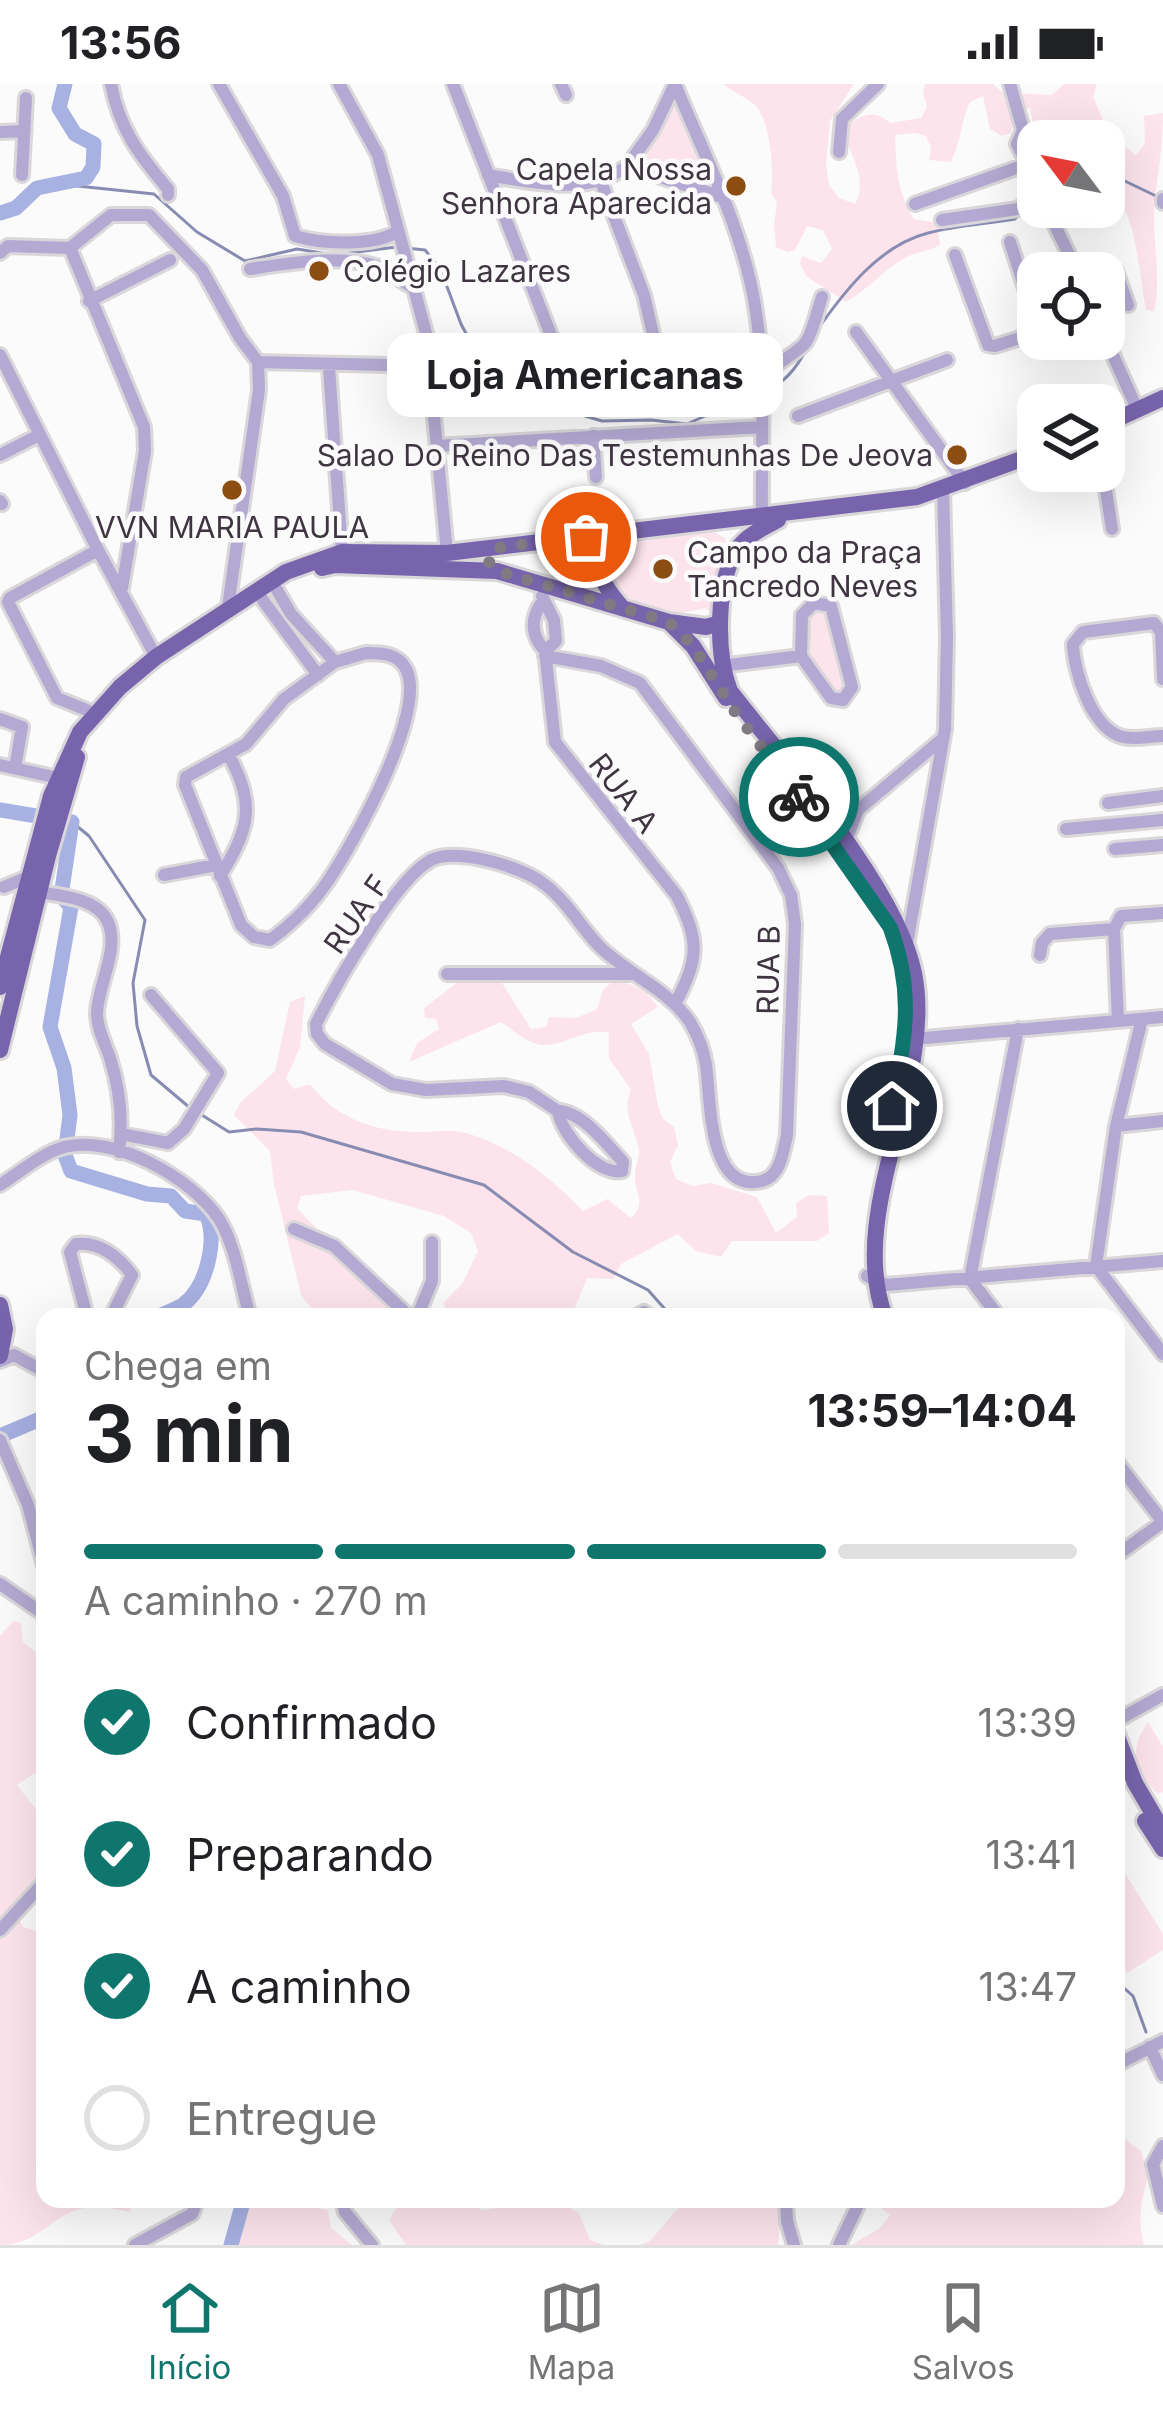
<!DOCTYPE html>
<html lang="pt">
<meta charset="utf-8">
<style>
:root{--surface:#fff;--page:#f2f2f2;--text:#202124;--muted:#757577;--line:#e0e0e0;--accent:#0f766e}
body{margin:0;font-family:Inter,sans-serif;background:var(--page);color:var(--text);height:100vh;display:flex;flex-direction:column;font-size:45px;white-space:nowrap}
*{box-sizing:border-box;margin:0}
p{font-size:39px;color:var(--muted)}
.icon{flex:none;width:66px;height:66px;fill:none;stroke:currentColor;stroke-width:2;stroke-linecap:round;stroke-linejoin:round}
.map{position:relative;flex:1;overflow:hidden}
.sheet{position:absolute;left:36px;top:1224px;width:1089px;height:900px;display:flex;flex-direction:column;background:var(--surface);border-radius:24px;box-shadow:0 12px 48px #0002}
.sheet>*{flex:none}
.needle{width:78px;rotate:302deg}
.controls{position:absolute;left:1017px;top:36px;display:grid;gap:24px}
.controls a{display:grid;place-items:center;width:108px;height:108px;border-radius:24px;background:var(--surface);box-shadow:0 12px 48px #0002;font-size:60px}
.pin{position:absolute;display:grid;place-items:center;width:102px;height:102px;color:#fff;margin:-51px;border:6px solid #fff;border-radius:50%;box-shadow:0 3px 12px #0007}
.courier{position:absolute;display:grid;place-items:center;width:120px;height:120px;margin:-60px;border:9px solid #0f766e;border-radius:50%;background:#fff;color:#222;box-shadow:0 3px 15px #0007}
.bubble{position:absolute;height:84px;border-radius:24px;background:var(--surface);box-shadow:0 12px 48px #0002;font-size:39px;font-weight:700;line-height:84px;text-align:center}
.head em{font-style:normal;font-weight:700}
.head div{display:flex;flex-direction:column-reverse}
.head{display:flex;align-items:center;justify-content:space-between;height:204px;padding:0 48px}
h1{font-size:78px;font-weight:700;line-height:90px}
.bar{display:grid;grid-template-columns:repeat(4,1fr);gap:18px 12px;align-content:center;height:144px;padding:0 48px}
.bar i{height:15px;border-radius:9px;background:var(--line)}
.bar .on{background:var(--accent)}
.bar p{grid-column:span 4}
ol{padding:0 48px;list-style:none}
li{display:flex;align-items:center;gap:36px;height:132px}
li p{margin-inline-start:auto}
li .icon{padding:12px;border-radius:50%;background:var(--accent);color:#fff;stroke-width:4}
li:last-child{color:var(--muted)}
li i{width:66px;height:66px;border:6px solid var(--line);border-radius:50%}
.status{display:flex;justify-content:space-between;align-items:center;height:84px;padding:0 60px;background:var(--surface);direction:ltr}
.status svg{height:33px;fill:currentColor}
.tabs{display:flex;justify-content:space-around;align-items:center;height:168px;border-top:3px solid var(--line);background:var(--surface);font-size:33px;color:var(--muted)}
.tabs a{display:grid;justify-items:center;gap:6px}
.tabs .on{color:var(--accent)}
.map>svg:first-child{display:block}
</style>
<div class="status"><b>13:56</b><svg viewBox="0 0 49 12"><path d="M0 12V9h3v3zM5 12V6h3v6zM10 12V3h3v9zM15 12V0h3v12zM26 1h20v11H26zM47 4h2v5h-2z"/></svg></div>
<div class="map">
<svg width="1163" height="2161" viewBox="0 0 1163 2161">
<rect width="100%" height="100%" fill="#fbfbfb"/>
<!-- green -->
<path fill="#fde4ec" d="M723,0H854L830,37L826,81L829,101L839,114L855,120C870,92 847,71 844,43C863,31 872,24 891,39L921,34L927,23L923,9L925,0H993L1003,9L1052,11L1064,0H1097L1093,13L1110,52L1136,71L1145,59L1144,32L1163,29C1163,55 1160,80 1156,105C1149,146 1163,189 1154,227L1146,226C1138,187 1138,124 1104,99V57H1041L1036,53L1030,24L1014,29L1011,49L1002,52L990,45L983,12L970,18C961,36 961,58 951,78L929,76L931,63L926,52L915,49L895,51C896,83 897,108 914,135L937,139L940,161C928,168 913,168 903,175C883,187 867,206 846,218L806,192L800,179L802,172L821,179L832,165L823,146L807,142L795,166L787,168L776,163L774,141L777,118L771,109C774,88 771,40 756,22C747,13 732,8 723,0Z
M670,21H675L705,94L701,101L640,81L637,75Z
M713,447L725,454C727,480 714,505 716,532L706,524L677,530L674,537C628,521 617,525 603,474C627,448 678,450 713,447Z
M811,525H827L847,603L844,611H834C813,584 794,560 811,525Z
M497,891L531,945L546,943L549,933L576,934L597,925L603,906L613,897C633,899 647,906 658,923L631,940L649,970L658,1022L663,1035L674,1043L678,1061L670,1078L676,1095L693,1102L711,1099L757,1113L776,1149L797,1133L796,1119L809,1111L827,1112L829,1149L817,1157H732L721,1173L696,1167L678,1150L621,1180L614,1195L587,1194L571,1233H451L443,1219L462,1200L478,1167L471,1149L444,1132L353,1106L301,1112L297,1124L400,1233H318L301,1211L274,1100L270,1067L234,1031L240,1019L275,987L290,918L305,912L300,963L286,995L294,1005L310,1000C336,1035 376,1048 418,1048C433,1048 452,1045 466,1049C513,1063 549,1092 583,1127L607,1115L631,1134C648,1117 633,1108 635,1089C636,1078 641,1074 638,1061C633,1042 622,1027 631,1006L609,974V949C585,943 566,962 543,961C528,960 513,946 501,938L409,978L417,959L439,945L436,935L425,934L424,924L457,899Z
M13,1537L21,1539L23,1558L36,1568L45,1566V1689L33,1690L17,1701L45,1737V1814L17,1831L23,1843L45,1849V2115H129L130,2128C118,2126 102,2122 90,2123C51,2128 41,2161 0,2161V1552Z
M1148,1638L1163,1663V1708L1158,1710C1134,1687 1128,1666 1148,1638Z
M1116,1775L1163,1850V1866L1127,1889L1116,1871Z
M1116,2049L1140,2066L1149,2091C1141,2115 1137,2136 1144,2161H851L879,2145L890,2131L876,2120L878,2115H1116Z
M247,2115H301L303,2122L328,2126L331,2144L352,2161H236Z
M402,2115H473L480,2126L556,2117L579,2129L590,2156L604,2161H406L389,2136Z
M686,2115H782L778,2161H640L650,2157Z"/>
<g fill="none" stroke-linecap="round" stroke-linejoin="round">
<!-- stream -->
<path stroke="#888cb2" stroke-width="3" d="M1104,87L1156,112
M68,101L154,110L197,148L245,177L297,165L334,171L396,163
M406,164L425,166L440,184L461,240L483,281L551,322L602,337L651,336L687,340L759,308
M820,242C847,204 881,161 928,149C956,141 986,140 1015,135L1021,129
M768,305C785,299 798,281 806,266
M72,738L89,752L145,836L133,899L137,942L151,991L189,1023
M197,1028L229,1048L257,1045L301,1048L484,1101L573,1168L648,1206L672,1233
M1116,1897L1133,1912L1146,1948"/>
<!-- river -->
<path stroke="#a7b1e2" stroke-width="15" d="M0,129L16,124L37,104L86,94L93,83L94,60L75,50L59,24L65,0
M0,726L72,738L61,812L71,823L50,943L64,984L70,1031L65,1071L71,1087L147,1110L171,1112L185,1127L206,1130C218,1155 207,1202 184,1220C177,1225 165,1229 157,1233
M0,1352L45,1333
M231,2161L244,2115"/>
<defs>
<path id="minor" d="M111,0C119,44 139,71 168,105V111
M219,0L283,112L295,152C321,160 375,163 398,147
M339,0L378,71L426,249L447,469
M453,0L570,300L592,316L608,320L660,319L700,324C714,321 799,269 806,258C814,245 817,227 822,213
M561,0L566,11
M675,0C705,73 745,149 756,228C766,295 761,365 762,433
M1010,0L1023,46L1017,60L1038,101
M0,48L24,47
M839,68L842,35L878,0
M627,82L653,46L675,0
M22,91L26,14
M488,91C534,99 588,112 627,82L722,113
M601,98L644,211L655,259L660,319
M1163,115V119
M915,120L1025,81
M1046,123L1078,189
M942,136L1018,125L1027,117L1036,99
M1010,158L1038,245
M0,169L8,162L70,164
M955,171L988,261L995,262L1038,248
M250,185C290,179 340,170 379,183C392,187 400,198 413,203
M1095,189L1110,184L1116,187L1128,221
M89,217L170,176
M856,248L965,399
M1104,251L1137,325
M0,271L98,466L156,573
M258,278L431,282
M329,283L342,468
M798,332L947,276
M593,352L596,393
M437,362L761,343
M0,371L39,351
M1103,387L1112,445
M0,417L2,420
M122,504L145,367L144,343L70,164L111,131H149L202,186L240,254L258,278
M277,506L291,530L335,578
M542,512L554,536L556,557L545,567
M262,515L318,591
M542,518C530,535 531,552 545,567L555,658L677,812C700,858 699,874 675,920
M814,519L831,522L852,603L843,616L831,614L801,572L802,531Z
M228,523L259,306L258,278
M366,569C381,569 398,569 406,585C428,627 353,760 328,797C313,819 292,840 270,856L254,853L241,841L185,701L186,693L246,660L284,615L335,578Z
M545,572L601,582L640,599L778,784L791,811L795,840L787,1051C783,1067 781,1092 762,1097C707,1110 711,1014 706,981C704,967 697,950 690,938C668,905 627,890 599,862C580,842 566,816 544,800C523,783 456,763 431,776C395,795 335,902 316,940L317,950L325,960L392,1000L426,1006L504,1002L529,1008L558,1027C561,1050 598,1092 622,1087L623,1078C607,1060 581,1027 558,1027
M721,582L801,572
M1163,595L1161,548L1154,539L1083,548L1073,560C1074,587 1091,645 1123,653C1135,656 1151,652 1163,652
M94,629L57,614L8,518L10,514L98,466
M0,635L22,643L15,684
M0,681L58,694
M1108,719L1163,712
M818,720L858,726
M1066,745L1163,736
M845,759L858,726L941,656
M1115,765L1163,761
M164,791L216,781
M220,792C248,747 257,721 229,672
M4,803L30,792
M39,808C61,812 96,814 107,836C121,863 98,900 97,929C97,945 105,959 110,974C120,1005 123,1036 119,1068
M1114,845L1118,936
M1114,845L1121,832L1163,829
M907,860L945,645L947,552L943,405
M1040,871L1042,859L1050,850L1114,845
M447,890H631
M1142,935L1116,1042L1096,1182L1163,1270
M914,955L1163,933
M1116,1042L1163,1037
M121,1050L168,1059L184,1045L218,989L151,911
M0,1101C19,1089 42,1069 64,1063C114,1050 192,1094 219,1135C236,1162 241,1202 250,1233
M294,1145L334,1162L410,1233
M867,1192L886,1201L1163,1177
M87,1233L70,1168L76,1160C99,1157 119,1173 132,1191L111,1233
M417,1233L432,1197V1158
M635,1233L644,1228L651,1233
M999,1233L970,1195L1018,945
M0,1277L14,1271L45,1288
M0,1356L28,1421L45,1485
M1116,1377L1163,1438
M1116,1472L1163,1438
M0,1500L45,1531
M1116,1637L1163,1611
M0,1846L45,1797
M1150,1963L1163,1991
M1116,1981L1163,1957
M1163,2062L1153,2080L1163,2122
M342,2115L345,2128L372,2161
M786,2115L787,2137L794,2161
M135,2161L192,2130L198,2115
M839,2161L861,2115"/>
<path id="major" d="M1104,341L1163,314
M778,436C763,444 748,451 738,464C715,498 716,570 730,607C785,678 897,804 914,889C936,998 845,1125 885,1233
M618,449C586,472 598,495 620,521
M322,484L335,481L497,487L669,538L706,543L720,539
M670,539L693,562L726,614
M0,903L51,712L80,648L120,603L156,573L286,488L342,468L447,469L917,413L1038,369
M0,966L48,772L77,673
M0,1221L5,1245L0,1272
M1116,1650L1135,1699L1163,1747
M1145,1737L1163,1765"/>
</defs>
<!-- minor casing -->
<use href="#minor" stroke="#d9d7da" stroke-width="18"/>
<!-- major casing -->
<use href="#major" stroke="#d9d7da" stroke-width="22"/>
<!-- minor -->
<use href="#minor" stroke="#b3a9d2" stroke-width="12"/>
<!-- major -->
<use href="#major" stroke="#7864ac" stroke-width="16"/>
</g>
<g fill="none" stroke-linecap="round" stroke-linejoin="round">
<!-- done -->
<path stroke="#807a82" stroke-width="12" stroke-dasharray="0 21.6" d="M586,453L496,464L489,471V478L497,487L669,538L693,562L735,628L799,713"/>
<!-- route -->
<path stroke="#0f766e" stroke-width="15" d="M799,713L890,843C915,909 905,955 892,1022"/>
</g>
<!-- markers -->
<g fill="#8c4d13" stroke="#fbfbfb" stroke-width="4.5">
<circle cx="736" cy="102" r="12"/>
<circle cx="319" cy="187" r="12"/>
<circle cx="957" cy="371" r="12"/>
<circle cx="232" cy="406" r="12"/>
<circle cx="663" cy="485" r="12"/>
</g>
<g text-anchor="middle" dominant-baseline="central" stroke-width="9" stroke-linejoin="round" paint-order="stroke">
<!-- poi labels -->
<g font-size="30" fill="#3e3541" stroke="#fbfbfb" text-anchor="end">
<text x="712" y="85">Capela Nossa<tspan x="712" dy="34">Senhora Aparecida</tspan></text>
<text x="343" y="187" text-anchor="start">Colégio Lazares</text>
<text x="933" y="371">Salao Do Reino Das Testemunhas De Jeova</text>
<text x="232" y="443" text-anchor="middle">VVN MARIA PAULA</text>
<text x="687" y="468" text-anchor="start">Campo da Praça<tspan x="687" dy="34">Tancredo Neves</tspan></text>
</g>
<!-- street labels -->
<g font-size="30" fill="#3e3541" stroke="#fbfbfb">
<text transform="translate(624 709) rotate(52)">RUA A</text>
<text transform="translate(356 830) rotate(-55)">RUA F</text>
<text transform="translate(768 886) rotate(-89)">RUA B</text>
</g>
</g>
</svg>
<div class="controls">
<a><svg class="needle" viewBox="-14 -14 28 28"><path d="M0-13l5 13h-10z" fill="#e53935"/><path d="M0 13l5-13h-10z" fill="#757577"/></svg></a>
<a><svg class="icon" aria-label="locate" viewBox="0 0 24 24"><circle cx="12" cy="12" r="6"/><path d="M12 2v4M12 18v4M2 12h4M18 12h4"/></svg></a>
<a><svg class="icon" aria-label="layers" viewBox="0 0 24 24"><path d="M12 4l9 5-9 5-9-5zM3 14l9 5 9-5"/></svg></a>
</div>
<div class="pin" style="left:586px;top:453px;background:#ea580c"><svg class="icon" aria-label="bag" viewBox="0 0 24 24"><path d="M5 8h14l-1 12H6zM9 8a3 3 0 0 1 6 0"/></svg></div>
<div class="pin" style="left:892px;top:1022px;background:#1f2937"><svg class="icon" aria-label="home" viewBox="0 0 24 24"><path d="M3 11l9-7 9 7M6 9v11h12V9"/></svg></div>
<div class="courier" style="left:799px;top:713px"><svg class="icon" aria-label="bike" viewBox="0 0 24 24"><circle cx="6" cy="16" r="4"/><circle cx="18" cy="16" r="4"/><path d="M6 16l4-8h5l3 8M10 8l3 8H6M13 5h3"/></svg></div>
<div class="bubble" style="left:387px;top:249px;width:396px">Loja Americanas</div>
<section class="sheet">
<div class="head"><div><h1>3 min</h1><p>Chega em</p></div><em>13:59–14:04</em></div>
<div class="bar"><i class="on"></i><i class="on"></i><i class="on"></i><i></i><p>A caminho · 270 m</p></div>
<ol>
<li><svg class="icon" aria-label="check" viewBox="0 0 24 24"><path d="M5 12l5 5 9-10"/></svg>Confirmado<p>13:39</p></li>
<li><svg class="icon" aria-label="check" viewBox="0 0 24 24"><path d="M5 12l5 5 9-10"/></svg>Preparando<p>13:41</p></li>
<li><svg class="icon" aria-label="check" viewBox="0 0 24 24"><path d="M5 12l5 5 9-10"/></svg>A caminho<p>13:47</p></li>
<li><i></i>Entregue</li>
</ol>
</section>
</div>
<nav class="tabs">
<a class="on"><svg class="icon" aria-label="home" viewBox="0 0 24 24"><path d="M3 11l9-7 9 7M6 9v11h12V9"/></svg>Início</a>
<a><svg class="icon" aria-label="map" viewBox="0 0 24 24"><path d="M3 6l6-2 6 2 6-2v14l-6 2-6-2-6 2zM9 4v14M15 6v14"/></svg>Mapa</a>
<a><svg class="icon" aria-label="saved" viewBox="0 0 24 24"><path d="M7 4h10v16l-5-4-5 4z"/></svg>Salvos</a>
</nav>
